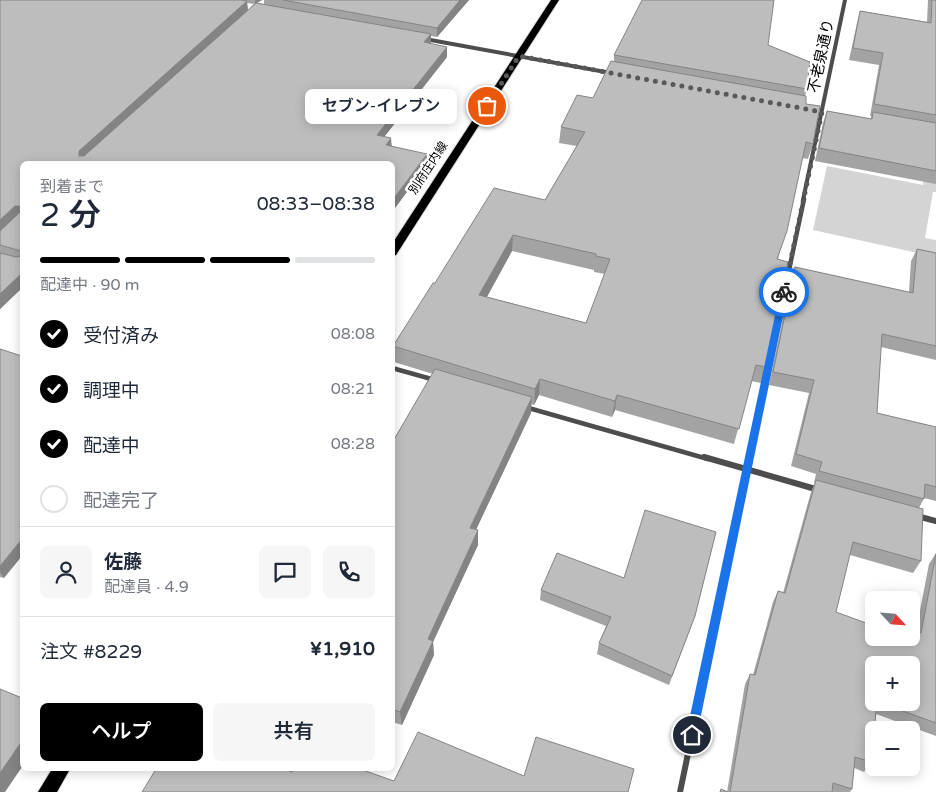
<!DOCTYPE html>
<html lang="ja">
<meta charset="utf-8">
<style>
:root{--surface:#fff;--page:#f6f6f7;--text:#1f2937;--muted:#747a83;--line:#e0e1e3;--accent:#000}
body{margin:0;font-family:"Varela Round","Noto Sans JP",sans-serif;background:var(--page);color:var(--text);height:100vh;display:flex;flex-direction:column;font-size:19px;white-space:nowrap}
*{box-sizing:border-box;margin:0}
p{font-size:16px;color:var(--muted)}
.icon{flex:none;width:28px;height:28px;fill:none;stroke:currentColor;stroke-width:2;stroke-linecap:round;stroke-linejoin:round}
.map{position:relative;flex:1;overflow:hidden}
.sheet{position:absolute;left:20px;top:161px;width:375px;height:610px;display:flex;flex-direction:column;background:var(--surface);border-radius:8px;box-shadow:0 2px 12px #0003}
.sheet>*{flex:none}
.needle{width:32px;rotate:116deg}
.fabs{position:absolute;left:865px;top:591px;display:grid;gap:10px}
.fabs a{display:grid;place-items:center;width:55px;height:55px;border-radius:8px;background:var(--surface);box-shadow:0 2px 12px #0003;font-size:25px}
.pin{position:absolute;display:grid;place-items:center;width:42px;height:42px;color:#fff;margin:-21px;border:2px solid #fff;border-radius:50%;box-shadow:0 1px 5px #0007}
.courier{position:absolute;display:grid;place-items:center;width:50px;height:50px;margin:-25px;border:4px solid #1a73e8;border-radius:50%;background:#fff;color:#222;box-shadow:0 1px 6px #0007}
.bubble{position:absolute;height:35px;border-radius:8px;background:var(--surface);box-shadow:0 2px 12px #0003;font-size:16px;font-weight:600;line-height:35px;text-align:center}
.headline em{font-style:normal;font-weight:600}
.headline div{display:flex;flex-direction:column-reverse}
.headline{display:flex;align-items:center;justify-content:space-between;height:85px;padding:0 20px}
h1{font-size:32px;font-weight:600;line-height:38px}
.bar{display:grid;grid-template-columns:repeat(4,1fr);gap:8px 5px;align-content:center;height:60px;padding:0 20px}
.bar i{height:6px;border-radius:4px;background:var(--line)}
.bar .on{background:var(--accent)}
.bar p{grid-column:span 4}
.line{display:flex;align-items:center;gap:12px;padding:0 20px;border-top:1px solid var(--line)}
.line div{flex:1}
.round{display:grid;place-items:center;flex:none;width:52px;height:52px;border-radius:8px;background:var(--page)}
ol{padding:0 20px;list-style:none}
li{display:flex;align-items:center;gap:15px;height:55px}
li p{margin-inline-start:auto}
li .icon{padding:5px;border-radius:50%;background:var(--accent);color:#fff;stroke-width:4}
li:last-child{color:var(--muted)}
li i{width:28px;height:28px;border:2px solid var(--line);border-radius:50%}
.primary-button{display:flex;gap:10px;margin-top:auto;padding:10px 20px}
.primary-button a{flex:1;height:58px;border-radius:8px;background:var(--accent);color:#fff;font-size:20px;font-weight:600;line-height:58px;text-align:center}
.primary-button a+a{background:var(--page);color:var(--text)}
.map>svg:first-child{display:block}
</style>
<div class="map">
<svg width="936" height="792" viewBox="0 0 936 792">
<rect width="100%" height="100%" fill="#fff"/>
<!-- green -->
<path fill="#d4d4d4" d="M925,158L936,160V192H933L925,238L936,240V257L813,230L827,166L923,185Z"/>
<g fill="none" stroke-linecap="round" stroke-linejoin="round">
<defs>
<path id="primary" d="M551,0H559L396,255L392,256V244Z
M52,769H70L57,792H38Z"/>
</defs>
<!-- primary casing -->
<use href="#primary" stroke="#dbdbdb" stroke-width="2"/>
<!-- minor-far2 -->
<path stroke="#4d4d4d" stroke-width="4" d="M425,39L611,73
M803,200L845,0"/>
<!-- minor-far1 -->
<path stroke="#4d4d4d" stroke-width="4.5" d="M392,368L435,380
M525,407L708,459
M749,459L804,199"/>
<!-- minor -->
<path stroke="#4d4d4d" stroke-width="6" d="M704,457L819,490
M917,516L936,521
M680,792L750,457"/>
<!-- primary -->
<use href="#primary" fill="#000" fill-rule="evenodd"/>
</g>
<!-- wall -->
<path fill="#a3a3a3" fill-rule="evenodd" d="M0,0H262L257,3L264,4V0H469L437,37L431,36V44L447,47V57L384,137L392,146L427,165L392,212V164H22V288L0,309ZM247,3L254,4L248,10Z
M928,0H936V184L815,161L823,123L827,111L871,119V116H870L879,65L849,60L857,23L860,11L927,22Z
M768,45L807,89L805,96L806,104L813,144L808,159L802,158L778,259L766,367L761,383L751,381L734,444L615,410L612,417L539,395L534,405L531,404V413L476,530H478V545L433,642L434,655L402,725L392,722V443L433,374L394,362L393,346L435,283L545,200L577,146L559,143L561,127L593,98L614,62V55ZM512,251L594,270V272L605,274L586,323L487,297Z
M917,249L936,253V360L881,347L877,413L936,427V501L924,498L919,508L921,561L913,573L850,555L836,612L874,638H911L916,631L929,564L936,553V736L876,714L871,762L864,772L854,768L852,789L850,792H720L721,789L727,792L745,684L750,674L753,675L773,602L778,591L783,593L811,492L815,483H814L816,474L791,466L809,393L769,385L791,279L795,267L909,292L911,261Z
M0,349L4,578L0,577Z
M541,590L695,616L669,685L597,654L599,643L606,626L540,600Z"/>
<!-- shaded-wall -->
<path fill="#848484" d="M255,0H262L255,4Z
M460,0H469L437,37V28Z
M247,1L248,11L82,161L79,156V151Z
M431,34V44L424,42Z
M447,47V57L377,146V135Z
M391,138L392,149L386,145Z
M427,154V165L392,212V201Z
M15,206H19L22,214L0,235V220Z
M513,235L512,251L479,311V295Z
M22,273V288L0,309V294Z
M540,379L539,395L534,405L535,389Z
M617,395L615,410L612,417L615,401Z
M532,397L531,413L470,542V528Z
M478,530V545L433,642L434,655L402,725L400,712L428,639Z
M22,539V556L4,578L0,572V566Z
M22,741V767L5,792H0V773Z"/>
<!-- building -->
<path fill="#bdbdbd" stroke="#848484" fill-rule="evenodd" d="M0,0H241L247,1L79,151V156H84L256,3L431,34L424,42L447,47L377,135L391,138L386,145L427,154L392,201V164H22V273L0,294V253L16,257L20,256L21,251L0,245V231L20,212L22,209L19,206H15L0,220Z
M283,0H460L437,28Z
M642,0H774L768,45L810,62L807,89L614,55Z
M932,0H936V115L874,104L883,53L853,48L860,11L931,23Z
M611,61L806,96V104L820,106L813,144L806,142L787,231L777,259L788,262L766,367L756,365L739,429L617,395L615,401L540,379L535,389L393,346L433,283H435L494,188L545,200L585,132L561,127L577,95L593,98ZM513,235L596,254V256L610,259L586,323L479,295Z
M827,111L872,119L873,112L936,123V171L819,148Z
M917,249L936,253V346L882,334L877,413L936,427V487L925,484L924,499L819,471L822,462L796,454L814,380L773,372L795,267L913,293Z
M0,349L22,356V539L0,566Z
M435,369L532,397L470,528L478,530L428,639L433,641L400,712L392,709V443Z
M816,480L923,509L921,561L853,542L836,612L874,626V638H911V630L921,633L936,554V723L878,702H911V665H874V702H877L871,762L855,757L852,789L833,783L832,792H730L750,674L755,675L778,591L785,593Z
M645,510L716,532L695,616L672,676L599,643L611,617L541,590L557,553L624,578Z
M0,689L22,698V741L0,773Z
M418,732L524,776L536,737L634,769L628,792H142L156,769H284L292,772L294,769H360L394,781Z
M721,789L728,792H720Z"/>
<!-- route -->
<path fill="#1a73e8" d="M784,289L788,292L697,735L692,741L686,735L780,292Z"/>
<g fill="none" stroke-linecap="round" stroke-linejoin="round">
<!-- done -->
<path stroke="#595959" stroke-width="5" stroke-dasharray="0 9" d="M487,106L519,56L822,112L784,292"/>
</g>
<g text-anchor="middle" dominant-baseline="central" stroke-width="5" stroke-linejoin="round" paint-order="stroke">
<!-- far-street labels -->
<g font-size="12" fill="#000" stroke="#fff">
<text transform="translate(428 168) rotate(-57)">別府庄内線</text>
</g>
<!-- street labels -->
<g font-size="15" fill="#000" stroke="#fff">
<text transform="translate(821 56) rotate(-78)">不老泉通り</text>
</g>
</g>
</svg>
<div class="fabs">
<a><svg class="needle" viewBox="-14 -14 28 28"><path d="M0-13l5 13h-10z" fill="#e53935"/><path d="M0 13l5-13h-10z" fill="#747a83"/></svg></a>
<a>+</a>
<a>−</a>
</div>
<div class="pin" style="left:487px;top:106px;background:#ea580c"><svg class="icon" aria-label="bag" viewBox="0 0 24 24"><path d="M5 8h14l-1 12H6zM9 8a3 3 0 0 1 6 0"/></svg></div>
<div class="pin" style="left:692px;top:735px;background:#1f2937"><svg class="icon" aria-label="home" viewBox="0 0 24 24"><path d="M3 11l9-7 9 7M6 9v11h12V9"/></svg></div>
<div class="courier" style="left:784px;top:292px"><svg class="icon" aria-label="bike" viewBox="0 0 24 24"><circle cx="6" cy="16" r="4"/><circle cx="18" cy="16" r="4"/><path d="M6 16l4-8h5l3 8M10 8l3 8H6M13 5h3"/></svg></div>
<div class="bubble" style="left:305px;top:89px;width:152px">セブン-イレブン</div>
<section class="sheet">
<div class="headline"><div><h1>2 分</h1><p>到着まで</p></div><em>08:33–08:38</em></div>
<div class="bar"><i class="on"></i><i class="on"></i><i class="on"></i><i></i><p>配達中 · 90 m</p></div>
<ol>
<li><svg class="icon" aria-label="check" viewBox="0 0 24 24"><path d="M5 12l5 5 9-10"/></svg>受付済み<p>08:08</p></li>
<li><svg class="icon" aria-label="check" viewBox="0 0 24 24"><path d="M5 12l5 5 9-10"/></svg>調理中<p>08:21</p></li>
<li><svg class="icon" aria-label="check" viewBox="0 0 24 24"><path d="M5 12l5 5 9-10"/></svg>配達中<p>08:28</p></li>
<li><i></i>配達完了</li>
</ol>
<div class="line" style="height:90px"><a class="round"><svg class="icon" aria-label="person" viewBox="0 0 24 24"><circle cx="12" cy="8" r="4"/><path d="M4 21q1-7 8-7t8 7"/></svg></a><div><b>佐藤</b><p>配達員 · 4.9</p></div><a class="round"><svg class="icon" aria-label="chat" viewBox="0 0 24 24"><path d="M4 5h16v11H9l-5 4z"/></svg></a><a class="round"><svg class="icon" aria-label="phone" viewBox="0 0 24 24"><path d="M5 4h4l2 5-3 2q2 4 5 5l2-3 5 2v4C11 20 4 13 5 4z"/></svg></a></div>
<div class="line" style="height:65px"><div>注文 #8229</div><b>¥1,910</b></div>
<div class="primary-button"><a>ヘルプ</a><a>共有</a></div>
</section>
</div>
